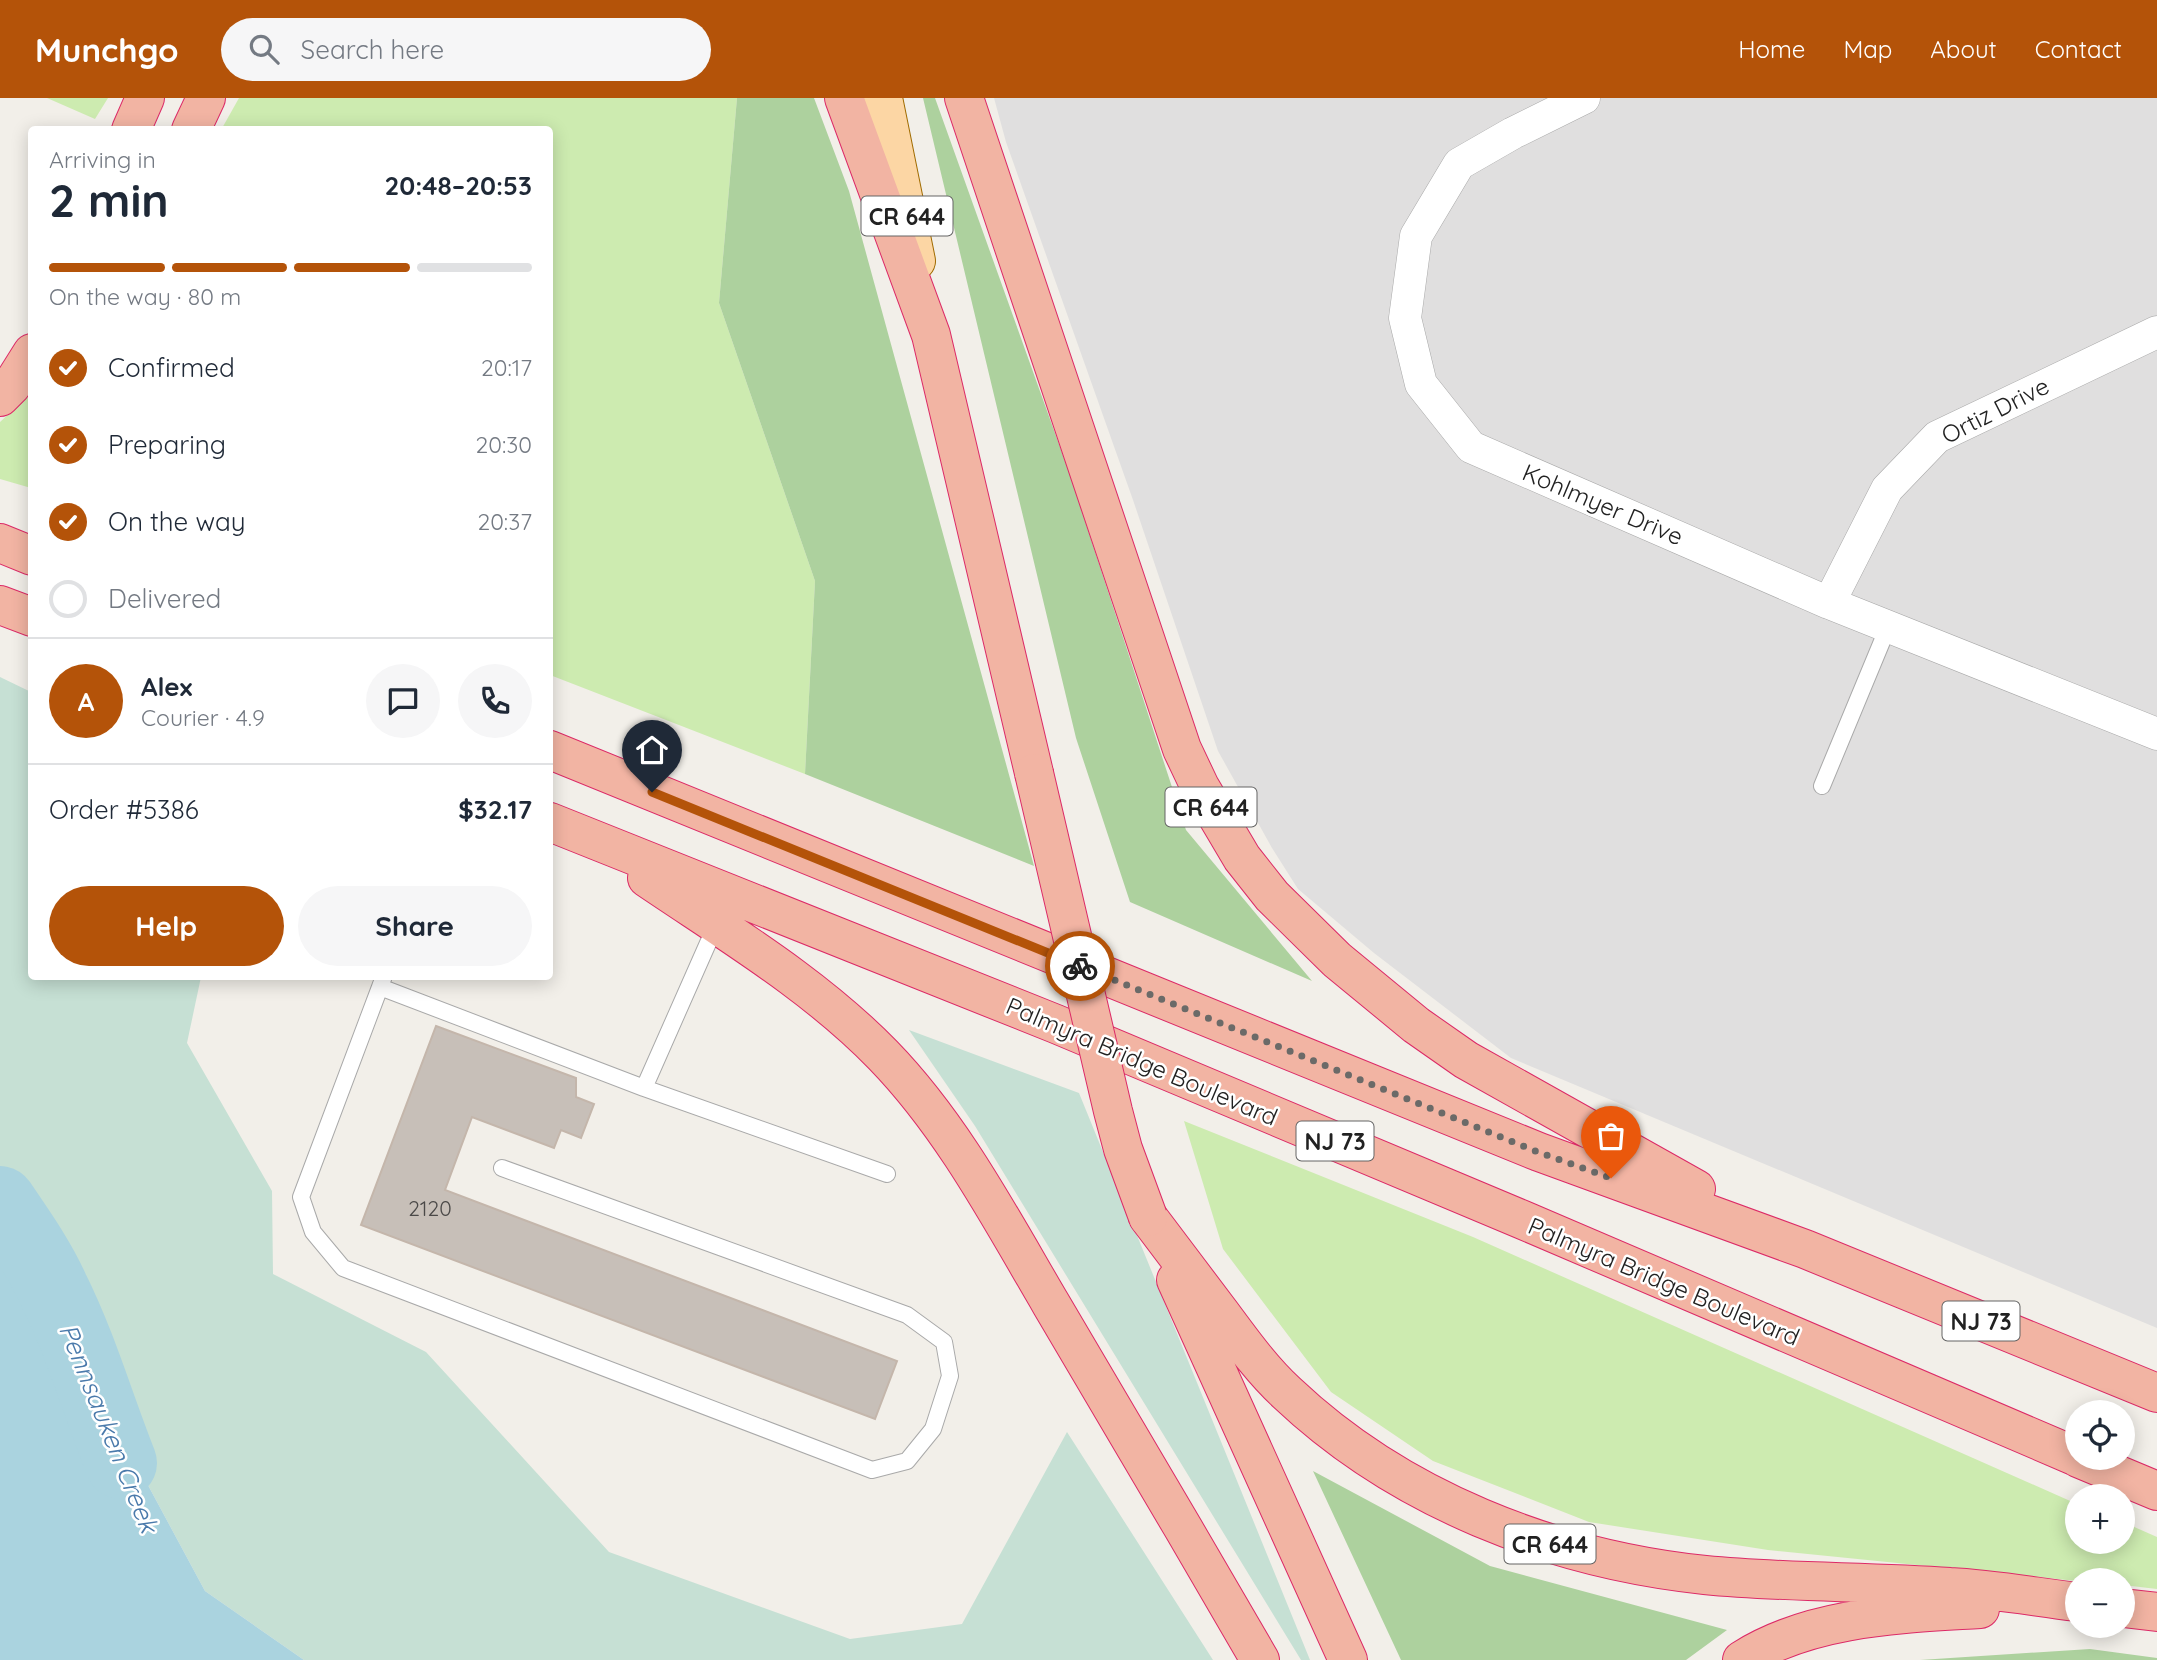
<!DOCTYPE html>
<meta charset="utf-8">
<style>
:root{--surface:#fff;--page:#f6f6f7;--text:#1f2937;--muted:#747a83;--line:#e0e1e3;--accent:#b45309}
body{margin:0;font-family:Quicksand,sans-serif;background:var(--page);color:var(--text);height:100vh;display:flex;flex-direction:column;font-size:26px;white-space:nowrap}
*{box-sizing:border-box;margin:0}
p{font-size:23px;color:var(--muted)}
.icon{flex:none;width:38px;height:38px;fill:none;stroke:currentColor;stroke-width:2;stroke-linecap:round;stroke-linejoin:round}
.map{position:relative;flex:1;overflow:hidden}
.drawer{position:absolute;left:28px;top:28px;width:525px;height:854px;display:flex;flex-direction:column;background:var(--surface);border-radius:7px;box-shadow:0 4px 18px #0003}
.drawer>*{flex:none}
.fabs{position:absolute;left:2065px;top:1302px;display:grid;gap:14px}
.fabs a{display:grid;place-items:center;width:70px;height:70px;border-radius:50%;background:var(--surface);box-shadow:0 4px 18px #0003;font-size:35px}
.pin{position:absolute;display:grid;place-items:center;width:60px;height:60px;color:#fff;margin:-72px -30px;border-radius:50% 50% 50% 0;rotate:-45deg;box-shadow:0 0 7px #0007}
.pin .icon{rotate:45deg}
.courier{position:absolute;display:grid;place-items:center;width:70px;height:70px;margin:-35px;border:5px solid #b45309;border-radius:50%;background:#fff;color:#222;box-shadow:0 2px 9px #0007}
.headline em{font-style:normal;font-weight:700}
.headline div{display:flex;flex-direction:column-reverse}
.headline{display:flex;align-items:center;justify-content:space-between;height:119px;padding:0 21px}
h1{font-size:46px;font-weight:700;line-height:52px}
.bar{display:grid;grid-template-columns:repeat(4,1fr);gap:10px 7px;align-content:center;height:84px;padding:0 21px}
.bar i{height:9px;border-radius:5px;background:var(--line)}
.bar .on{background:var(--accent)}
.bar p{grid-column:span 4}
.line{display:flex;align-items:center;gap:18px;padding:0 21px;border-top:2px solid var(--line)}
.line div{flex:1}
.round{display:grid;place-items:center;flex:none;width:74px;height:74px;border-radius:37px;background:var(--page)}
ol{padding:0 21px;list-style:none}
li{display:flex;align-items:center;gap:21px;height:77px}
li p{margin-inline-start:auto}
li .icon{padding:7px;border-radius:50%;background:var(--accent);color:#fff;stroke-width:4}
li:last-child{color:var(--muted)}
li i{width:38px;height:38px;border:4px solid var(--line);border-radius:50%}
.action{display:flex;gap:14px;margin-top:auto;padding:14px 21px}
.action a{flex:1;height:80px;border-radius:42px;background:var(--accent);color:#fff;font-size:28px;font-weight:700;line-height:80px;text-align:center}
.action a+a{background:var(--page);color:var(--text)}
header{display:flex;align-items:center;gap:42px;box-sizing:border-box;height:98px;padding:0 35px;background:var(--accent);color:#fff}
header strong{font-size:33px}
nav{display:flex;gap:38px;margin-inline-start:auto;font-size:24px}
.search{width:490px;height:63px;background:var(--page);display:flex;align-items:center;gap:18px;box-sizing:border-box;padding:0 24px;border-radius:38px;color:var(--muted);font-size:26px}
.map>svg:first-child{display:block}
</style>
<header>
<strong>Munchgo</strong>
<div class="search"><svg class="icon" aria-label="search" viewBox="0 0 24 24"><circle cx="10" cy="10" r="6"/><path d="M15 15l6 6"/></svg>Search here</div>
<nav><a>Home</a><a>Map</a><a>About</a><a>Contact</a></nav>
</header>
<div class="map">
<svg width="2157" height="1562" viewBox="0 0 2157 1562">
<rect width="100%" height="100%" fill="#f2efe9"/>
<!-- residential -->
<path fill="#e0dfdf" d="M994,0H2157V1230L1511,960L1374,855L1298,791L1272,750L1218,653L1133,402L1006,44Z"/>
<!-- grass -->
<path fill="#cdebb0" d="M47,0H108L95,21Z
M239,0H737L719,205L815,483L805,676L550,577V32H221Z
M31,295V390L0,381V324Z
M1184,1023L1473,1139L2077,1406V1444H2123V1424L2157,1439V1491L2123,1487V1482L2077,1483L1768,1452L1589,1424L1433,1363L1331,1294L1223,1151Z"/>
<!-- forest -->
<path fill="#add19e" d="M737,0H814L849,93L1034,768L805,676L815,483L719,205Z
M923,0H935L1070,377L1186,732L1312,883L1130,804L1076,640Z
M1313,1373L1490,1468L1727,1532L1686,1562H1401Z
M2090,1551L2157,1560V1562H1920Z"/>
<!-- wetland -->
<path fill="#c6e0d4" d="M0,579L31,594L32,878L201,879L187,945L272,1093L273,1176L426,1254L609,1454L850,1541L962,1526L1067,1334L1213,1562H304L205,1493L30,1168L0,1106Z
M909,932L1079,995L1310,1562H1301L975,1028Z"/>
<!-- water -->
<path fill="#aad3df" d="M0,1106L30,1168L205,1493L304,1562H0Z"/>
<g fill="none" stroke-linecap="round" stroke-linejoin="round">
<!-- river -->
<path stroke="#aad3df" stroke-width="72" d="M0,1104C19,1132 39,1160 53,1191C81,1247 98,1307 121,1365"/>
</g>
<!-- building -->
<path fill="#c7bfb8" stroke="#c4b6ab" stroke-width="2" d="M436,928L576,980V999L594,1006L581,1040L561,1032L554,1050L472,1019L445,1092L897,1263L875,1321L361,1127Z"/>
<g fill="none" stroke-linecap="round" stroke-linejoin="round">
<defs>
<path id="service" d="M1822,688L1888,529
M384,878L380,889L644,990L887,1076
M380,889L301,1099L313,1134L343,1170L872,1372L907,1363L933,1331L950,1278L944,1244L907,1217L502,1070
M644,990L716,827"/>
<path id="minor" d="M1584,0L1513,35L1459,66L1416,138L1405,220L1421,286L1471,349L1829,505L2157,636
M1829,505L1887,391L1937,339L2157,234"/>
<path id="primary" d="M883,0L916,163"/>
<path id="trunk" d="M844,0L931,237L1034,675
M964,0L1182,651L1200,689L1242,760L1272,798L1337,862L1416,927L1466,962L1696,1091
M131,32L145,0
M191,32L206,0
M0,299L12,287L32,255
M0,445L32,458
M0,507L32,519
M550,652L1539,1054L1805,1151L2157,1295
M550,724L1056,926L1523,1122L2077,1359
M647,780C728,835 814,886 883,957C953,1029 1001,1121 1051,1206C1121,1324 1191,1443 1260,1562
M1148,1119C1173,1152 1197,1184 1222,1217C1242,1244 1262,1272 1287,1295C1399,1401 1552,1461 1705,1477C1786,1485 1869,1483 1950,1489C1993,1491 2035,1499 2077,1504
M1176,1182L1348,1562
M2078,1360L2157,1393
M2123,1510L2157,1514
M1742,1562C1811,1518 1901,1516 1980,1511"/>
</defs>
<!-- service casing -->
<use href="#service" stroke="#a9a9a9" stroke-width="18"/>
<!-- minor casing -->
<use href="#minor" stroke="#a9a9a9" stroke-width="33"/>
<!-- primary casing -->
<use href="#primary" stroke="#a06b00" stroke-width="40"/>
<!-- trunk casing -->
<use href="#trunk" stroke="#dc2a67" stroke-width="40"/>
<!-- service -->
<use href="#service" stroke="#fff" stroke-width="16"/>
<!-- minor -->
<use href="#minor" stroke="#fff" stroke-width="32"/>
<!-- primary -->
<use href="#primary" stroke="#fcd6a4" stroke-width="38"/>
<!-- trunk -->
<use href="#trunk" stroke="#f2b4a3" stroke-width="38"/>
<defs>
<path id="trunk-bridge" d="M1034,675L1113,1013L1123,1051L1148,1119"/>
</defs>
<!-- trunk-bridge casing -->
<use href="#trunk-bridge" stroke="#dc2a67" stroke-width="40" stroke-linecap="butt"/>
<!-- trunk-bridge -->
<use href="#trunk-bridge" stroke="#f2b4a3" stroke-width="38"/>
</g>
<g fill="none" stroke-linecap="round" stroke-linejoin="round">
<!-- done -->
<path stroke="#6b6a68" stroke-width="7" stroke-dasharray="0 12.6" d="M1080,868L1538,1054L1611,1080"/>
<!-- route -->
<path stroke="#b45309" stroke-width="9" d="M652,694L1080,868"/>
</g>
<g text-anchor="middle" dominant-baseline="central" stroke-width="5" stroke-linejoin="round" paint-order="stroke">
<!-- number labels -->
<g font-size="21" fill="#4b4948">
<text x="430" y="1110">2120</text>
</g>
<!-- shield labels -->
<g fill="#fff" stroke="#646464" stroke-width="2">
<rect x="861.5" y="98.5" width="91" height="39" rx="5"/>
<rect x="1165.5" y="689.5" width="91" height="39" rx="5"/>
<rect x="1296.5" y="1023.5" width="77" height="39" rx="5"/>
<rect x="1942.5" y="1203.5" width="77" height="39" rx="5"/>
<rect x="1504.5" y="1426.5" width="91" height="39" rx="5"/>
</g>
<g font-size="23" font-weight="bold" fill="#222">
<text x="907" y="118">CR 644</text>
<text x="1211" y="709">CR 644</text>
<text x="1335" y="1043">NJ 73</text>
<text x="1981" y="1223">NJ 73</text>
<text x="1550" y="1446">CR 644</text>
</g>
<!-- street labels -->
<g font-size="24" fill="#222" stroke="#fff">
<text transform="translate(1995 312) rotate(-27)">Ortiz Drive</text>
<text transform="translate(1603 406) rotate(23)">Kohlmyer Drive</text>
<text transform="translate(1142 963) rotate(23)">Palmyra Bridge Boulevard</text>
<text transform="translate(1664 1183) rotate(23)">Palmyra Bridge Boulevard</text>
</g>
<!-- water labels -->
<g font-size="26" font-style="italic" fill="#4a7aab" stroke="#fff">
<text transform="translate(109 1330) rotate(68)">Pennsauken Creek</text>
</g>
</g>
</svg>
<div class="fabs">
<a><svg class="icon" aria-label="locate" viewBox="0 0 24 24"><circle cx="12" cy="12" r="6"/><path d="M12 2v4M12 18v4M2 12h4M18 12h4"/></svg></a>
<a>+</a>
<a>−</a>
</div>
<div class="pin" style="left:1611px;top:1080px;background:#ea580c"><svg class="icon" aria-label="bag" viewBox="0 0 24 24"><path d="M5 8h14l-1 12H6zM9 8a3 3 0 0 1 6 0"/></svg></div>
<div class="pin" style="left:652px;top:694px;background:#1f2937"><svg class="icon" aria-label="home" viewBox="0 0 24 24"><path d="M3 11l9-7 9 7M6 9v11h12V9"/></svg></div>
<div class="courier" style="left:1080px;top:868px"><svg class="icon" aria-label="bike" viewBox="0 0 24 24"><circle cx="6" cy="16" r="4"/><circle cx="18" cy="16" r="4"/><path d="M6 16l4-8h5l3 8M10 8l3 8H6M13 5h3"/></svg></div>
<section class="drawer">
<div class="headline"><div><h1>2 min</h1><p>Arriving in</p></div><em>20:48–20:53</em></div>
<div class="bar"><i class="on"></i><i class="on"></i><i class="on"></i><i></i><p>On the way · 80 m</p></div>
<ol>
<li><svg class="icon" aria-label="check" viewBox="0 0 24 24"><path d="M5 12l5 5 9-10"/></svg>Confirmed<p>20:17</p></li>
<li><svg class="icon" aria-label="check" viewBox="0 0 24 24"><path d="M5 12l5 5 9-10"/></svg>Preparing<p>20:30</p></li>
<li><svg class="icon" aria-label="check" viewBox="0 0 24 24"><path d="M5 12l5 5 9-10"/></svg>On the way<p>20:37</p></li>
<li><i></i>Delivered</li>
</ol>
<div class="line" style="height:126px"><b class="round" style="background:var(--accent);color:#fff">A</b><div><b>Alex</b><p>Courier · 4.9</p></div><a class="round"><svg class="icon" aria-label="chat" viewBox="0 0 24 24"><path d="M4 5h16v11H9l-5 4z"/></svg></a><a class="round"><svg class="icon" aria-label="phone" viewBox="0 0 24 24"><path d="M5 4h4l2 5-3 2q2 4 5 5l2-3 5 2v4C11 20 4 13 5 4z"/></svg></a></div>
<div class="line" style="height:91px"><div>Order #5386</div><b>$32.17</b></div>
<div class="action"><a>Help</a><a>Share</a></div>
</section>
</div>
